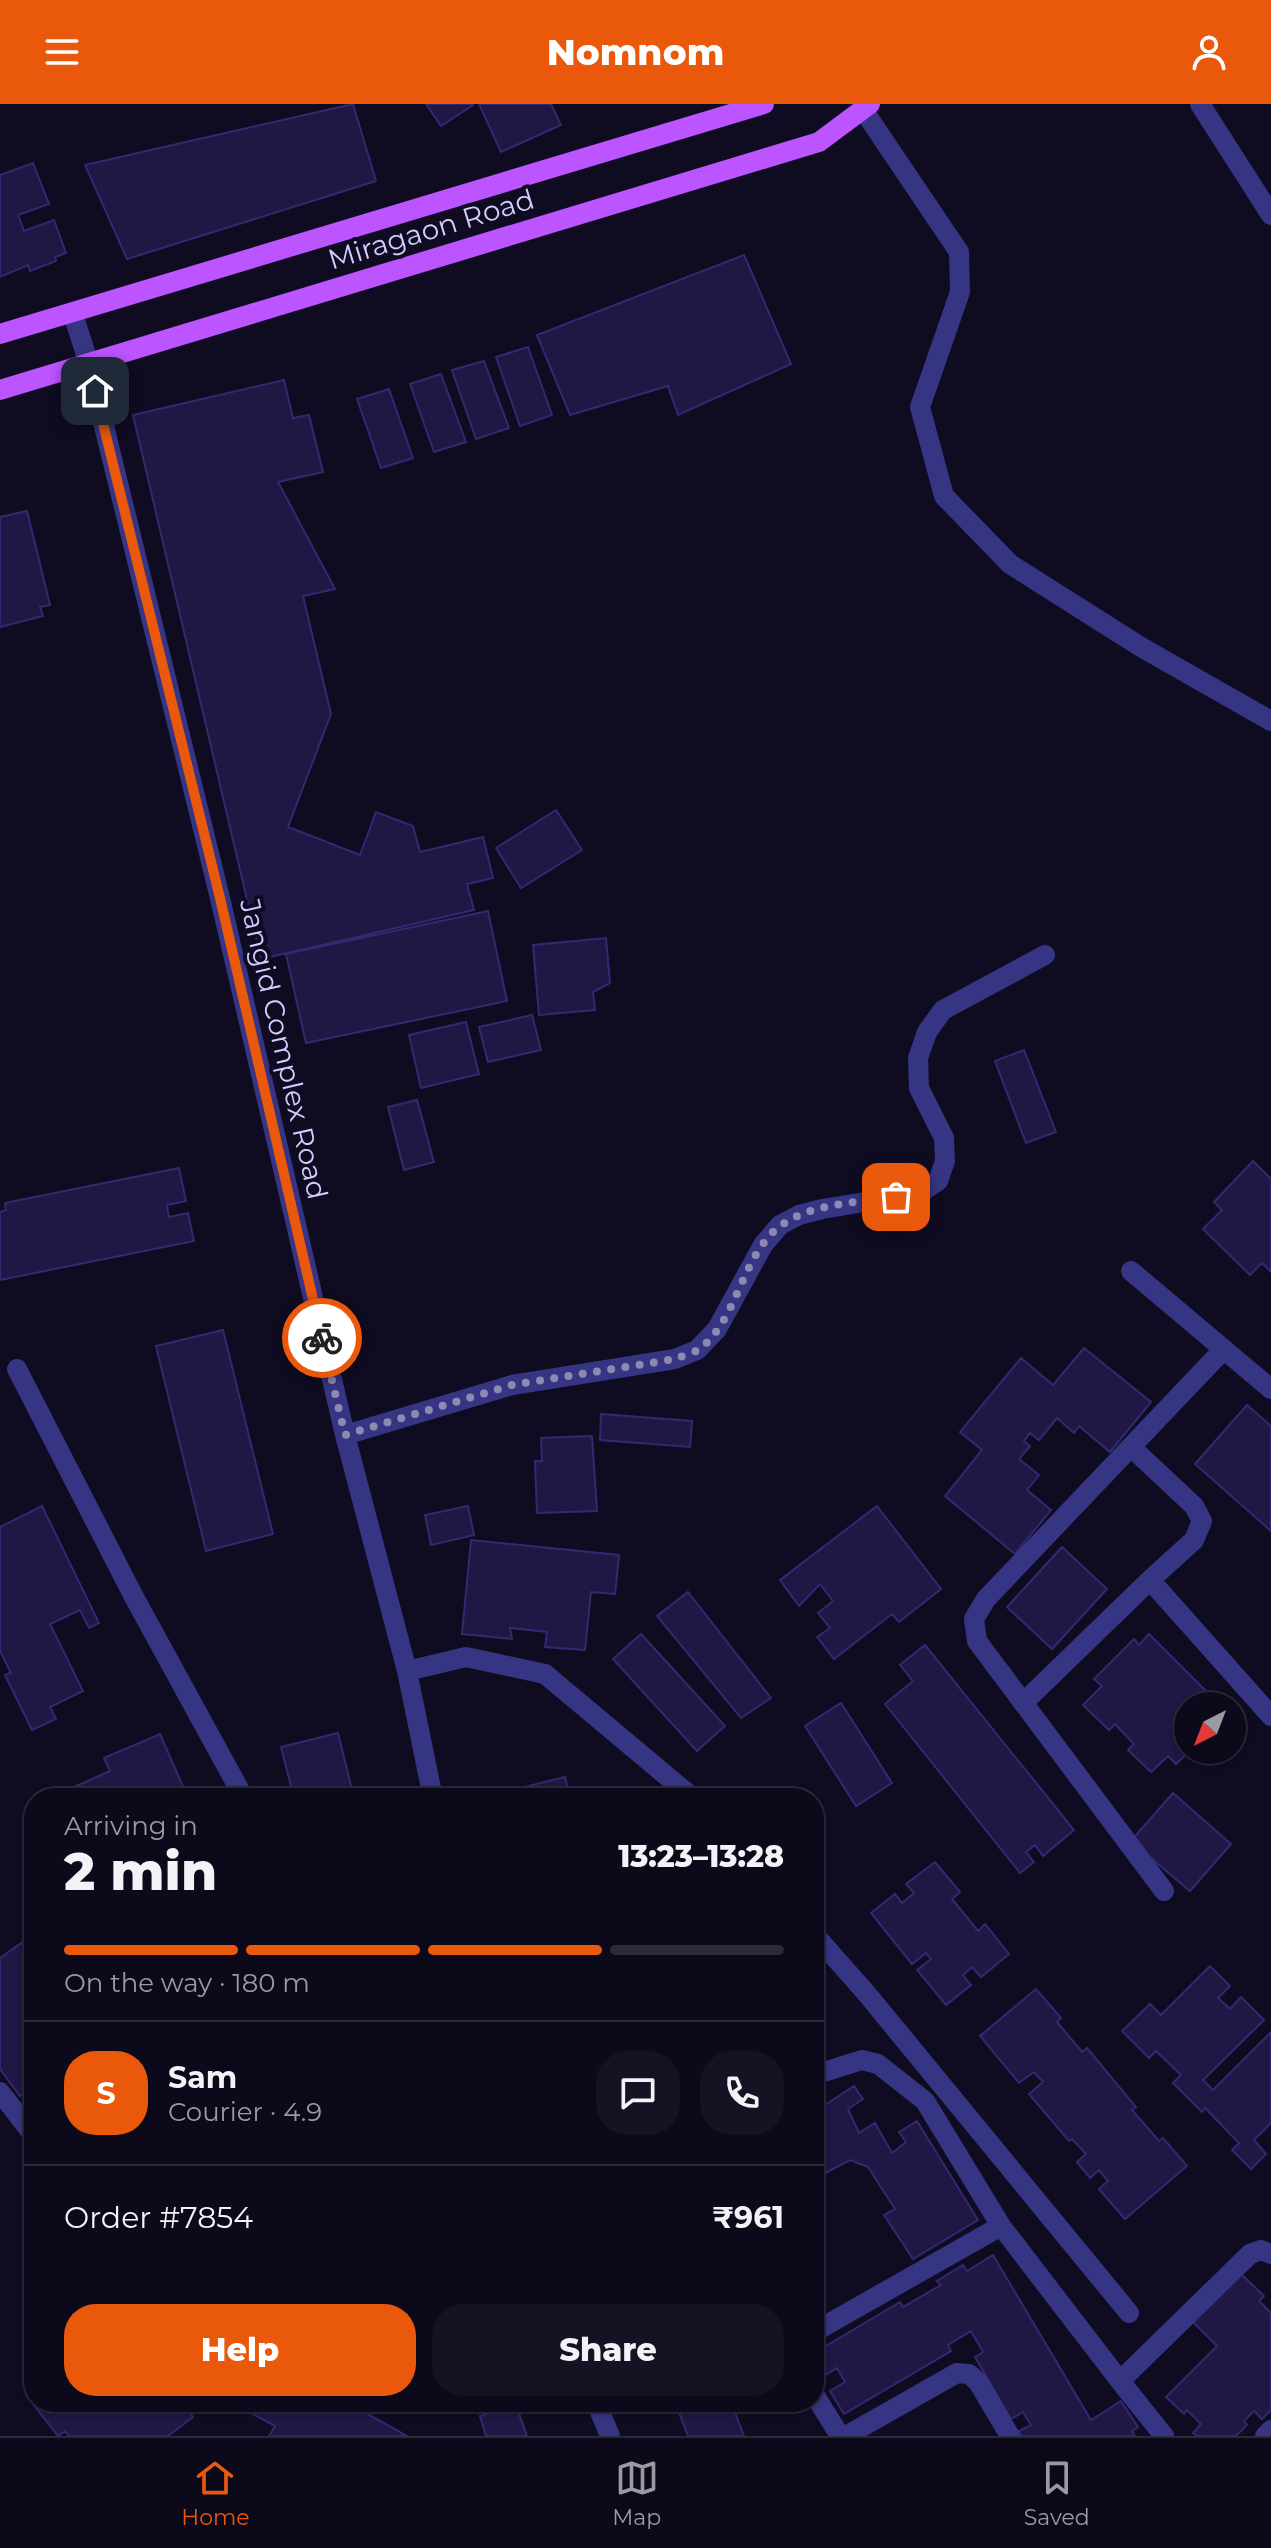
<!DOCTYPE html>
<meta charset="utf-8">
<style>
:root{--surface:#0b091a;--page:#141223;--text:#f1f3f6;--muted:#9a9aa2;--line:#2b2a39;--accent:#ea580c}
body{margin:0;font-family:Montserrat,sans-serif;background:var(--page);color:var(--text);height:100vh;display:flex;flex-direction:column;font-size:30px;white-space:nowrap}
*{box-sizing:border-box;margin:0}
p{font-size:26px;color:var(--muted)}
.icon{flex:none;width:44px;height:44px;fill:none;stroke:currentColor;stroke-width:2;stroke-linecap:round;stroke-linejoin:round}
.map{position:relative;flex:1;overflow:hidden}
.panel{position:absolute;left:24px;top:1684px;width:800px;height:624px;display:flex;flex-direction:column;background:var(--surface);border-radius:32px;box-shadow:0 2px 6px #0004,0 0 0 2px var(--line)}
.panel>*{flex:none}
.needle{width:52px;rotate:222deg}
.controls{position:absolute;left:1174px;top:1588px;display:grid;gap:16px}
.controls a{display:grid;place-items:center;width:72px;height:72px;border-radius:50%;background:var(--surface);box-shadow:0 2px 6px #0004,0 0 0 2px var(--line);font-size:40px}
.pin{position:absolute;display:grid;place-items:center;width:68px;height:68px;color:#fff;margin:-34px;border-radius:16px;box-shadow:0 4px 12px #0006}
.courier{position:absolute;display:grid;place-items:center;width:80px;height:80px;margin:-40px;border:6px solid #ea580c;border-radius:50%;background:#fff;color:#222;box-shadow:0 2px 10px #0007}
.summary em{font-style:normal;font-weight:800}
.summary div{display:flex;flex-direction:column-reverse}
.summary{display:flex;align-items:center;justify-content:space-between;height:136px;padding:0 40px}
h1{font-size:52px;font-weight:800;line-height:60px}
.bar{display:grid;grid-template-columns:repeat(4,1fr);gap:12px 8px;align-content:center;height:96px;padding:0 40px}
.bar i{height:10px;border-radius:6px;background:var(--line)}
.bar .current{background:var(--accent)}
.bar p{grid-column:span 4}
.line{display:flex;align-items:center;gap:20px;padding:0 40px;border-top:2px solid var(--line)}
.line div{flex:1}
.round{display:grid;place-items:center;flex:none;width:84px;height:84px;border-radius:32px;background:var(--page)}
.button{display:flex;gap:16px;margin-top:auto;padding:16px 40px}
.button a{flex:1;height:92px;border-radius:32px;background:var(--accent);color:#fff;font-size:32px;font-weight:800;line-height:92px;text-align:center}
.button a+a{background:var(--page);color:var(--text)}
header{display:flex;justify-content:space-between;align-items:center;height:104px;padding:0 40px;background:var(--accent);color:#fff;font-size:36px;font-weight:800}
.tab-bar{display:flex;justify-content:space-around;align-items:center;height:112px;border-top:2px solid var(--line);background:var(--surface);font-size:22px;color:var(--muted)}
.tab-bar a{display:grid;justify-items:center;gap:4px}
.tab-bar .current{color:var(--accent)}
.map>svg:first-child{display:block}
</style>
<header><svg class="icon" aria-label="menu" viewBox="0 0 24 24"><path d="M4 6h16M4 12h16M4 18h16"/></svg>Nomnom<svg class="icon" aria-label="person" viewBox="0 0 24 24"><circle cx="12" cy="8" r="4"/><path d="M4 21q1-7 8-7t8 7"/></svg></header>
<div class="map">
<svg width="1271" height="2332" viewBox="0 0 1271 2332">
<rect width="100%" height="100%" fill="#0f0c22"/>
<!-- building -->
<path fill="#1f1744" stroke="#352871" stroke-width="2" d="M353,0L376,77L127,155L85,61Z
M426,0H473V1L441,22Z
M479,0H551L561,21L501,48Z
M33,59L49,100L18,111L24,127L54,116L66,149L55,153L56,157L30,167L28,161L0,173V71Z
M744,151L791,260L678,311L668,282L570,311L537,231Z
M528,243L552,311L520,322L496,253Z
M484,257L509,324L476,335L452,266Z
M441,270L466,338L434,348L410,280Z
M284,276L293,314L309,311L323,368L278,378L335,485L303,492L331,610L288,723L360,751L376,708L413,722L420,748L483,733L493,774L467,780L474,806L261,855L133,311Z
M389,285L413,354L381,364L357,295Z
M27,407L50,501L40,503L43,512L0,523V413Z
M556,706L582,746L521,784L496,744Z
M488,807L507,897L306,939L286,850Z
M606,834L610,879L593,888L595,906L539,911L533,841Z
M532,911L541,946L488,958L479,923Z
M466,918L479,970L421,984L409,931Z
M1024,946L1056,1028L1026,1039L995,957Z
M417,996L434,1058L404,1066L388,1003Z
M1253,1057L1271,1075V1168L1262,1159L1250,1171L1203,1125L1222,1106L1214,1098Z
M179,1064L186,1097L167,1101L169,1113L188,1109L194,1137L0,1176V1108L6,1106L5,1099Z
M223,1226L273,1430L206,1447L156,1242Z
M1084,1244L1151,1298L1110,1348L1079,1322L1074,1329L1057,1314L1039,1336L1030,1329L1024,1337L1030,1342L1019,1355L1039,1371L1027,1386L1051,1406L1015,1450L945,1392L982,1346L960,1328L1021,1254L1053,1281Z
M1247,1301L1271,1322V1427L1195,1360Z
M601,1310L692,1317L690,1343L600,1336Z
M592,1332L597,1407L537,1409L535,1357H542L541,1334Z
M42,1402L99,1519L89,1524L80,1506L50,1520L83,1587L50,1603L56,1615L32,1626L5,1571L11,1569L0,1547V1423Z
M468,1402L474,1431L431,1441L425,1411Z
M877,1402L941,1485L899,1518L892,1510L834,1555L817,1533L830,1524L818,1509L833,1497L820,1480L799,1502L780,1476Z
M471,1436L619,1451L615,1490L591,1488L585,1546L545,1543L547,1528L510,1524L512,1535L462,1530Z
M1062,1443L1107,1485L1052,1545L1007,1503Z
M688,1488L771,1594L741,1614L657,1512Z
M641,1530L725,1622L697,1647L613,1555Z
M1149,1530L1221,1602H1188V1646H1191L1176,1660L1168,1652L1151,1668L1128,1646L1134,1640L1115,1620L1109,1626L1083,1601L1102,1582L1094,1575L1134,1535L1139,1541Z
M925,1541L1074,1726L1043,1752L1035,1741L1026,1748L1034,1758L1020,1769L885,1600L913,1577L900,1561Z
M841,1599L892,1679L856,1702L805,1622Z
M338,1629L354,1694H310L309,1690L294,1694L281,1643Z
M160,1630L188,1694H64L61,1689L110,1667L104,1654Z
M565,1673L570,1694H480Z
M1173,1689L1231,1740L1190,1787L1131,1737Z
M935,1758L960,1788L952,1795L978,1827L985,1820L1009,1850L981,1873L972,1863L963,1871L971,1881L946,1901L917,1866L931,1855L926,1849L912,1860L871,1809L895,1790L902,1799L914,1789L906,1780Z
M34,1830V1982L20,1992L0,1965V1854Z
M1210,1862L1230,1882L1218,1894L1230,1905L1241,1893L1264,1916L1203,1976L1213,1986L1271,1928V2019L1254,2036L1266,2050L1251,2065L1232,2046L1239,2039L1205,2004L1202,2008L1173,1979L1181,1971L1156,1947L1149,1954L1122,1927L1150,1900L1161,1911Z
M1036,1885L1061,1914L1057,1918L1082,1948L1087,1944L1136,2003L1132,2006L1159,2037L1163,2034L1187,2062L1125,2115L1099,2085L1108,2077L1099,2066L1090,2074L1077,2058L1086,2050L1072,2035L1069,2037L1029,1990L1043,1978L1034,1968L1019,1979L980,1932Z
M854,1982L863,1995L848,2005L859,2029L875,2019L892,2049L906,2038L899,2028L917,2017L978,2116L913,2155L884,2111L895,2105L868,2063L850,2056L814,2075V2008Z
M993,2151L1091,2316L1121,2297L1138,2323L1132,2327L1135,2332H1021L1019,2327L1031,2321L1023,2308L1011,2315L975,2253L983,2248L971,2227L948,2241L951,2247L844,2310L830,2287L845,2278L837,2264L822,2273L814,2260V2249L900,2198L903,2203L941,2181L937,2177L963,2161L967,2167Z
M1237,2166L1264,2192L1259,2197L1271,2209V2306L1262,2315L1254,2307L1244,2317L1247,2321L1236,2332H1197L1193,2329L1201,2320L1187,2306L1184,2310L1166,2293L1217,2242L1189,2214Z
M34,2285V2298H181L193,2313L168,2332H69L65,2327L58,2332L26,2291Z
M246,2298H346L407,2332H269L275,2322L242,2304Z
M675,2298H731L744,2332H688Z
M516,2301L527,2332H486L480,2312Z"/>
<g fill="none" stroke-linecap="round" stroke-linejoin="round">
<!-- minor -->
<path stroke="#363583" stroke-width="20" d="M1200,0L1271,111
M864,7L959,148L960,188L920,303L944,392L1010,460L1141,543L1271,617
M73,210L88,257L220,794L345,1331L407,1567L433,1694
M1131,1167L1271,1285
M17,1265L134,1493L244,1694
M345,1331L512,1281L675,1255L697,1246L717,1225L763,1141L780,1121L799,1111L822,1105L920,1089L938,1077L945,1057L944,1034L919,984L918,954L927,928L943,906L1045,851
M1131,1343L1194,1402L1202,1417L1194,1436L1150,1476
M407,1567L466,1553L545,1570L693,1694
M1023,1599L1150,1476L1271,1612
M1164,1787L977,1537L974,1515L986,1495L1224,1245
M814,1830L867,1890L1129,2209
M814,1971L862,1956L878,1960L925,1997L1001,2122L1120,2277L1250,2150L1261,2146L1271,2150
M0,1988L34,2032
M814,2228L1001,2122
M1120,2277L1164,2332
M814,2290L840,2332
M596,2298L610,2332
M846,2332L957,2269L969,2270L978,2278L1010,2332
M1265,2332L1271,2326"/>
<!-- major -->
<path stroke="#bc54ff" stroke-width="20" d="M0,230L764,0
M0,286L819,38L870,0"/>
</g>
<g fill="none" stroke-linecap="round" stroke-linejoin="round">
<!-- done -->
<path stroke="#8e89b2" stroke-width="8" stroke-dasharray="0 14.4" d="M322,1234L345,1331L512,1281L675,1255C682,1252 691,1250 698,1246C738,1218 742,1147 783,1120C814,1099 860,1098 896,1093"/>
<!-- route -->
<path stroke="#ea580c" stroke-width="10" d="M95,287L220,794L322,1234"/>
</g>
<g text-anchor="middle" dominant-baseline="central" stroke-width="8" stroke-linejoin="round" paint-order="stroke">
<!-- street labels -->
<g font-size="28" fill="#d2cdff" stroke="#0f0c22">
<text transform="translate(431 125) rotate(-17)">Miragaon Road</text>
<text transform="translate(284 945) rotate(77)">Jangid Complex Road</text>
</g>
</g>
</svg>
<div class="controls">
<a><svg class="needle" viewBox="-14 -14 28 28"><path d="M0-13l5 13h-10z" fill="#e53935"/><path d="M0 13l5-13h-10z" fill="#9a9aa2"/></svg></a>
</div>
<div class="pin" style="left:896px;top:1093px;background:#ea580c"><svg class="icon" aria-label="bag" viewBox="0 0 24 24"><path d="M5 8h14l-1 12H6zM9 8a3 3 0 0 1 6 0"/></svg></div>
<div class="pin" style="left:95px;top:287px;background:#1f2937"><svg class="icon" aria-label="home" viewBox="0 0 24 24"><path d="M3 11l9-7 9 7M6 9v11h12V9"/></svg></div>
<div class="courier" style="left:322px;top:1234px"><svg class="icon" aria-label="bike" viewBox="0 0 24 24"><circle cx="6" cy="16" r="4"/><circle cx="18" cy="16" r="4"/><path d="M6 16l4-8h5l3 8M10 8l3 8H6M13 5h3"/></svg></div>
<section class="panel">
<div class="summary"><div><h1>2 min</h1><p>Arriving in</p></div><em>13:23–13:28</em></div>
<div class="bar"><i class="current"></i><i class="current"></i><i class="current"></i><i></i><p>On the way · 180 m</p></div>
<div class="line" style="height:144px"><b class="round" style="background:var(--accent);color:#fff">S</b><div><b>Sam</b><p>Courier · 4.9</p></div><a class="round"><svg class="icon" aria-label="chat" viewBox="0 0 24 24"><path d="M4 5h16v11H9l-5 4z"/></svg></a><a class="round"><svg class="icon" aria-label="phone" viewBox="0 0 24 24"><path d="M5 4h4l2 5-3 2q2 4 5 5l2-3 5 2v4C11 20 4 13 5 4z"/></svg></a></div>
<div class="line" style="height:104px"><div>Order #7854</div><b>₹961</b></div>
<div class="button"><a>Help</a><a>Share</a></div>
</section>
</div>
<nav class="tab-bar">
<a class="current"><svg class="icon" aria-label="home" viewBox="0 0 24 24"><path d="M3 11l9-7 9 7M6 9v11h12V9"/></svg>Home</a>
<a><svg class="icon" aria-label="map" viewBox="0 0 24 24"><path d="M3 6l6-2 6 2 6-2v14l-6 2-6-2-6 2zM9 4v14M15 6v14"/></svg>Map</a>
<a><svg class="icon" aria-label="saved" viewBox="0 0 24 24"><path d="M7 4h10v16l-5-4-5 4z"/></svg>Saved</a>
</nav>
